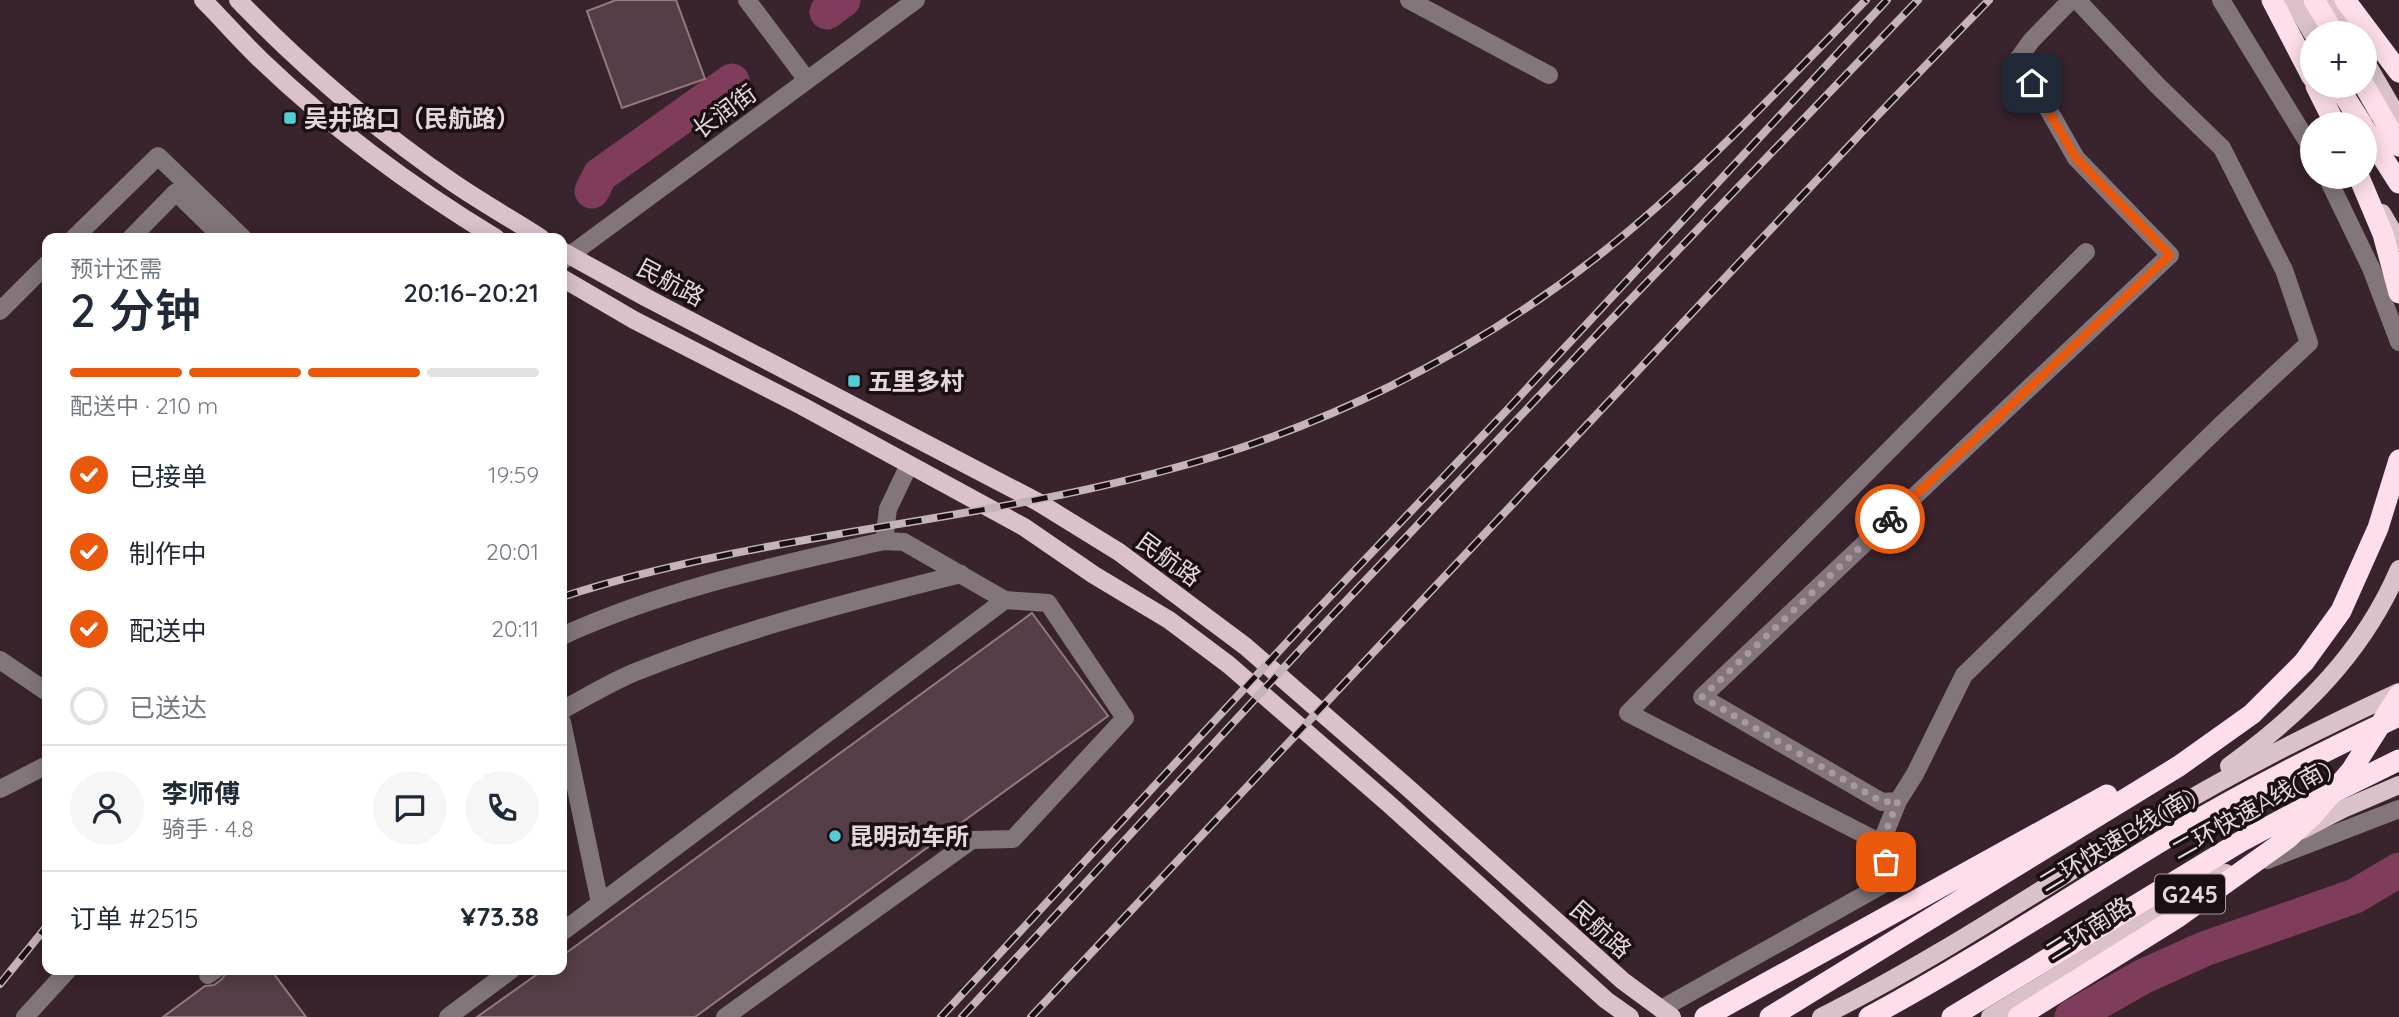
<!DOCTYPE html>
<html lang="zh">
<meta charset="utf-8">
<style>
:root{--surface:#fff;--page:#f6f6f7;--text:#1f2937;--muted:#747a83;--line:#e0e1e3;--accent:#ea580c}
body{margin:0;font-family:Quicksand,"Noto Sans SC",sans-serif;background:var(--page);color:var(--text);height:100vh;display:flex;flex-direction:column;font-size:26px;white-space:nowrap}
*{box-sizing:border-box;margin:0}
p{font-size:23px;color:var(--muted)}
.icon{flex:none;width:38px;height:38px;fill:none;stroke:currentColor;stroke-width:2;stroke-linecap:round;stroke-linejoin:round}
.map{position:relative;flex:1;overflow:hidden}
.details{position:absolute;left:42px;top:233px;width:525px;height:742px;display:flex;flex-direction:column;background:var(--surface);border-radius:14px;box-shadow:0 4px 18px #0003}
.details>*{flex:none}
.buttons{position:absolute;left:2300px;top:21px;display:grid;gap:14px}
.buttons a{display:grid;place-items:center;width:77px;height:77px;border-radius:50%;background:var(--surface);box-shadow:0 4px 18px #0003;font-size:35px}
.pin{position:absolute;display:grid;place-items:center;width:60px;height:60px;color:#fff;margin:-30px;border-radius:14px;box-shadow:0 4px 10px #0006}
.courier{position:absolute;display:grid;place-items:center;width:70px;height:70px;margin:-35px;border:5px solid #ea580c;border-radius:50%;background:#fff;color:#222;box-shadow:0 2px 9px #0007}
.summary em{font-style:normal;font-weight:600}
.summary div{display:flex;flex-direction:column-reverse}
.summary{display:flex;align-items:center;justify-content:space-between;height:119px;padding:0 28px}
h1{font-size:46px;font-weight:600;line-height:52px}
.bar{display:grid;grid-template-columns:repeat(4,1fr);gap:10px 7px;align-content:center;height:84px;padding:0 28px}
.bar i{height:9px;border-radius:5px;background:var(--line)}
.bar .active{background:var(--accent)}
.bar p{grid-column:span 4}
.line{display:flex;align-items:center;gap:18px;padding:0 28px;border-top:2px solid var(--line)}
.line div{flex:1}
.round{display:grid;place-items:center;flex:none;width:74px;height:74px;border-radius:37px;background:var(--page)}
ol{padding:0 28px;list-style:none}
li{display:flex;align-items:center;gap:21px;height:77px}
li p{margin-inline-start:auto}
li .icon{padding:7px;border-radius:50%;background:var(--accent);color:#fff;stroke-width:4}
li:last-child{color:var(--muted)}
li i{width:38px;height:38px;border:4px solid var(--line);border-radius:50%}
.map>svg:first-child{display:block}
</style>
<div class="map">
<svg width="2399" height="1017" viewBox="0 0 2399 1017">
<rect width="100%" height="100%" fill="#39232d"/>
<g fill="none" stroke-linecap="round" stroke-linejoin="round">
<!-- river -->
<path stroke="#7f3d5b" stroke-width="35" d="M827,12L843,0
M592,191L600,175L732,81
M2072,1017L2142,977L2204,949L2355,896L2399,870"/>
</g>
<!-- building -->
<path fill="#553e47" stroke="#947983" stroke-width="2" d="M616,0H676L705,79L622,108L587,11Z
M1032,613L1108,716L695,1017H477L543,970H562V956Z
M228,970H271L306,1017H163L205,986L214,985L222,979Z"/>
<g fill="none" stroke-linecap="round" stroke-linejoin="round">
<!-- minor -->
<path stroke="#82767a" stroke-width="18" d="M747,0L807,80
M1409,0L1549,75
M2071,0L2031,41L2019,58L2076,158L2170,255L1702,697L1882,802L1898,801L1915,774L1964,675L2221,425L2309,343L2284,270L2222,148L2157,85L2077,0
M2221,0L2312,149
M2327,177L2371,268L2399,342
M74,238L158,156L243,238
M131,238L176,192L223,238
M562,261L916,0
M0,311L47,264
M884,541L888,509L909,465
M562,636C665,589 774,566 884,541L904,542L1005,600L1048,603L1125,718L1013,839L972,840L725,1017
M0,660L47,692
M562,710C587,697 612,681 638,671C743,629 852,601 961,574
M562,722L600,903
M0,789L47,765
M1881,843L1898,801
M2267,860L2399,809
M562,932L1005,600
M208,975L215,970
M1661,1009L1891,880L1881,843L1628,713L2086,252
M25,1017L68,970
M448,1017L511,970"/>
<!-- major -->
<path stroke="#dac1ca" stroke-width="18" d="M203,0C223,20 242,42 262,61C333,129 412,187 496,238
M238,0C304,68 376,130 455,184C483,203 513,220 541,238
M2293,0L2312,33
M2329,0L2349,33
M2364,59L2399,119
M2382,213L2399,242
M562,251L647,298L1038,502L1119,552L1245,646L1407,787L1623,981L1672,1017
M562,278L634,320L802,406L1024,527L1094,575L1169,620L1229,665L1390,805L1606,1000L1630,1017
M2229,766C2303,712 2363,653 2399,569
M2302,830L2343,809L2399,785
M1821,1017C1940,958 2050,882 2164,814C2240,769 2319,729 2399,692
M1990,1017L2226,873"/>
<!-- highway -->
<path stroke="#fddeea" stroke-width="21" d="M2272,0L2312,77
M2314,0L2334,33
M2345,0L2399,72
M2364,85L2399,146
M2316,86L2335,124
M2338,86L2362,124
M2364,128L2399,183
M2359,177L2383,234L2399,293
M1705,1017L2107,795
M1770,1017L2179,766L2252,714L2304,662L2341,611L2378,528L2399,460
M1869,1017C1973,961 2072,895 2173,834C2246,791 2322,752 2399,716
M1952,1017L2240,842L2334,792L2399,760
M2018,1017L2178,917L2287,839L2311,817L2351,771L2399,695"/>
<defs>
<path id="rail" d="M562,597C757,534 965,524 1163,471C1321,430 1470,356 1598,256C1694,181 1781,87 1866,0
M0,984L47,926
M941,1017L1303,625L1508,409L1887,0
M962,1017L1314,635L1607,324L1918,0
M1031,1017L1877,116L1989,0"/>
</defs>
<!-- rail casing -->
<use href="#rail" stroke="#c4b3b9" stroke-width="8"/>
<!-- rail -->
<use href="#rail" stroke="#1a1014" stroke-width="5" stroke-dasharray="16" stroke-linecap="butt"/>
</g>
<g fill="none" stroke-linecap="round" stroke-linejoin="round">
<!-- done -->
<path stroke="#a9989f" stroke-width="7" stroke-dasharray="0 12.6" d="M1886,862L1881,843L1898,801L1882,802L1702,697L1890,519"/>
<!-- route -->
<path stroke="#ea580c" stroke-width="9" d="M1890,519L2170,255L2076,158L2032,83"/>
</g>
<!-- markers -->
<g fill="#52ccd6" stroke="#1a1014" stroke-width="2.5">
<rect x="283" y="111" width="14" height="14" rx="3.5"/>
<rect x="847" y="374" width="14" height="14" rx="3.5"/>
<circle cx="835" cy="836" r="7"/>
</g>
<g text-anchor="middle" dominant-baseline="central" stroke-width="7" stroke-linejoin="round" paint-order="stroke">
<!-- shield labels -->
<rect fill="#1a1014" stroke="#a99ba0" stroke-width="2" x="2155" y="874.5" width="70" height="39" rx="5"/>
<g font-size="23" font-weight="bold" fill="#e6d7dc">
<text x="2190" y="894">G245</text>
</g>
<!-- street labels -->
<g font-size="24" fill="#e6d7dc" stroke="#1a1014">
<text transform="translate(724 111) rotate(-36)">长润街</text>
<text transform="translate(671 282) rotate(28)">民航路</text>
<text transform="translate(1169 559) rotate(36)">民航路</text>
<text transform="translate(2251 809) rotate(-29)">二环快速A线(南)</text>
<text transform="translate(2117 839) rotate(-31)">二环快速B线(南)</text>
<text transform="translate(2088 928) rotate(-32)">二环南路</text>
<text transform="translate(1601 929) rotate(42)">民航路</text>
</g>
<!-- poi labels -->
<g font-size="24" font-weight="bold" fill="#e6d7dc" stroke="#1a1014" text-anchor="start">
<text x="304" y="118">吴井路口（民航路）</text>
<text x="868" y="381">五里多村</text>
<text x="849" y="836">昆明动车所</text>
</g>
</g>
</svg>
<div class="buttons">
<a>+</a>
<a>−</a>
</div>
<div class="pin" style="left:1886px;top:862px;background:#ea580c"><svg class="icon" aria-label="bag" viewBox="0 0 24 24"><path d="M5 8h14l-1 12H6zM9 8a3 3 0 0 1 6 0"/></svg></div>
<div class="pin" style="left:2032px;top:83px;background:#1f2937"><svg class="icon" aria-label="home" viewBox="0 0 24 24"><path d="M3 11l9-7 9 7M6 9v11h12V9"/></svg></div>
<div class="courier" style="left:1890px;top:519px"><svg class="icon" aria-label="bike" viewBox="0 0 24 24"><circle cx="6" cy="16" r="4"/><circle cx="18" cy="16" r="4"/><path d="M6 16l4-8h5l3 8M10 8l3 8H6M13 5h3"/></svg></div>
<section class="details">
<div class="summary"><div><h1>2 分钟</h1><p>预计还需</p></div><em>20:16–20:21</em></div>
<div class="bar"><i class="active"></i><i class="active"></i><i class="active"></i><i></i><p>配送中 · 210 m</p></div>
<ol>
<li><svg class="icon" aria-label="check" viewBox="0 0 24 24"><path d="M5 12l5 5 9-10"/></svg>已接单<p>19:59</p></li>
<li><svg class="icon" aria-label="check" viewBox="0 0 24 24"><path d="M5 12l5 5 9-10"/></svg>制作中<p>20:01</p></li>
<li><svg class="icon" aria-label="check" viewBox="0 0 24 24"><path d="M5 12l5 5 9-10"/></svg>配送中<p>20:11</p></li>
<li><i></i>已送达</li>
</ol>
<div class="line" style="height:126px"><a class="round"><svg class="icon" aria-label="person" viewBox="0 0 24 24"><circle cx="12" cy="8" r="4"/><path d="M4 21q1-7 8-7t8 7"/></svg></a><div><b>李师傅</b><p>骑手 · 4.8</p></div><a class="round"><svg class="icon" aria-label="chat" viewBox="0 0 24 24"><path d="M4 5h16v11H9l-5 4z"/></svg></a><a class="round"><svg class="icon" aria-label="phone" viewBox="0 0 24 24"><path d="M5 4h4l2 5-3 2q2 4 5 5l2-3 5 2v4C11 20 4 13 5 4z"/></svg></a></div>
<div class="line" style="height:91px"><div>订单 #2515</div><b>¥73.38</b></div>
</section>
</div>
